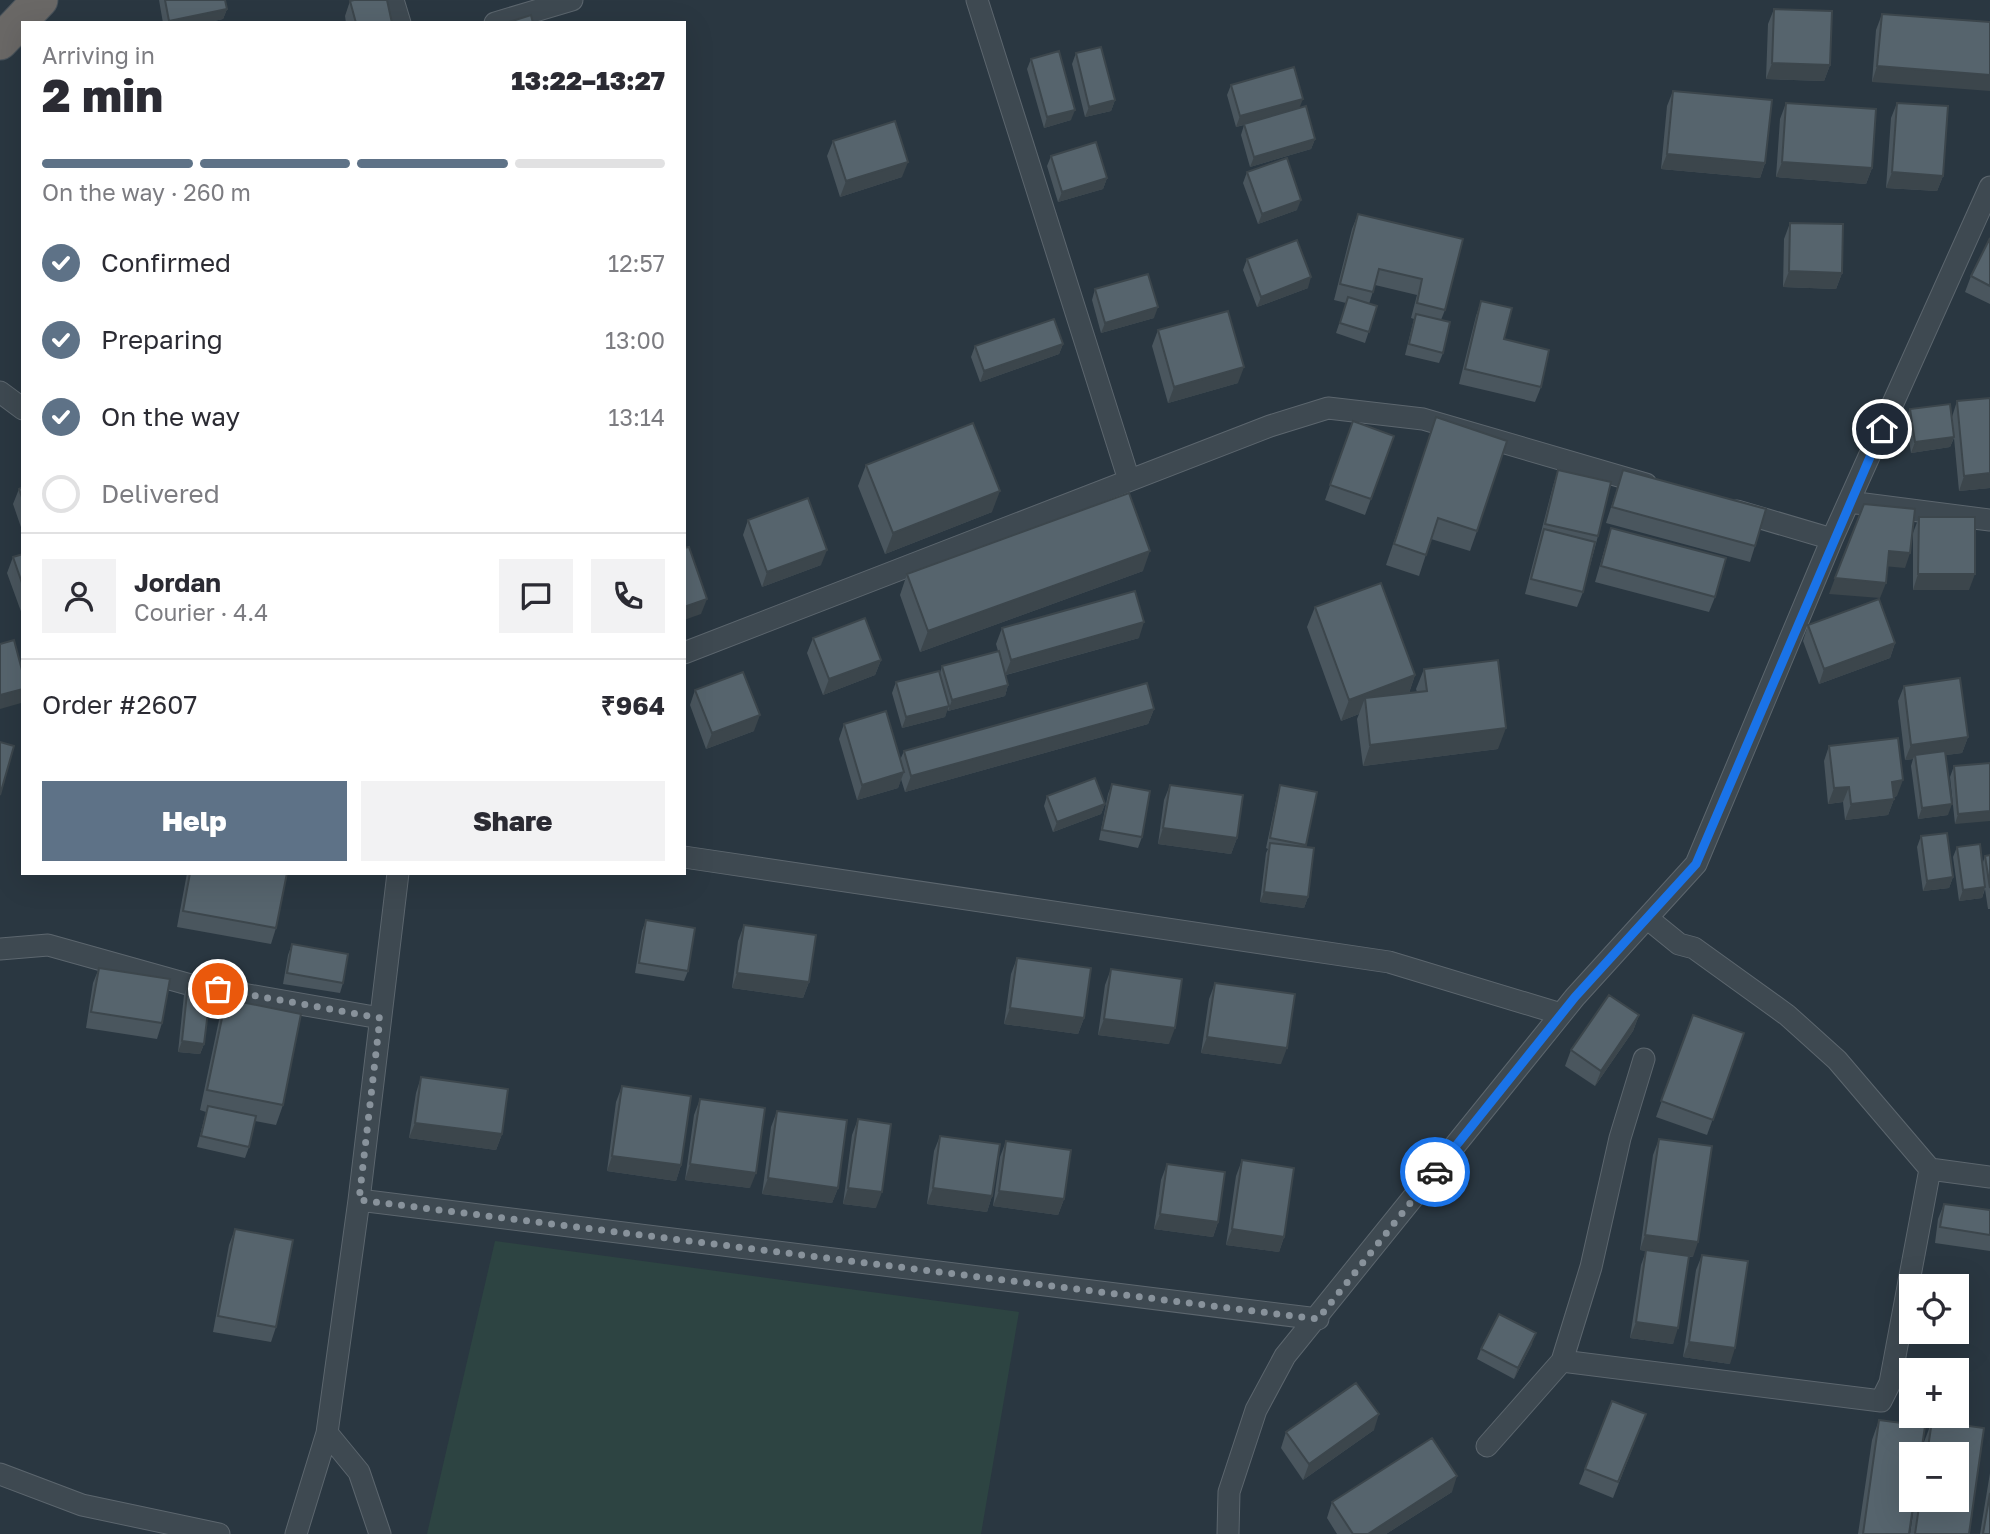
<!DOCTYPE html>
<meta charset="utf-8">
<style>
:root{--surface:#fff;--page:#f2f2f3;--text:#2b2b33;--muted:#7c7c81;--line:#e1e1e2;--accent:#5e7287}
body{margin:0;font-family:"Golos Text",sans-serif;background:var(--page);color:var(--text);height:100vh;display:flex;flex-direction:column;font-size:26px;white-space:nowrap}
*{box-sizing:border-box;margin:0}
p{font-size:23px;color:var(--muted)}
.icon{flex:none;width:38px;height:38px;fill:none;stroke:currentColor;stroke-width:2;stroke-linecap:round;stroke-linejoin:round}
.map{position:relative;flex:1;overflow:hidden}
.sheet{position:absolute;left:21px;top:21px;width:665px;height:854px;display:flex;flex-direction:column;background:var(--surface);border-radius:0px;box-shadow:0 7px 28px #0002}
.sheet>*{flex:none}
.buttons{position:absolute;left:1899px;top:1274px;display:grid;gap:14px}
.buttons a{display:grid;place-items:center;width:70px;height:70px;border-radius:0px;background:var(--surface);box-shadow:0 7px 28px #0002;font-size:35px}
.pin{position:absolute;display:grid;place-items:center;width:60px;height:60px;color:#fff;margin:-30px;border:4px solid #fff;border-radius:50%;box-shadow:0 2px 7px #0007}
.courier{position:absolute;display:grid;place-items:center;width:70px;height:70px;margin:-35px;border:5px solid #1a73e8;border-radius:50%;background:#fff;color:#222;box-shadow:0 2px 9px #0007}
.headline em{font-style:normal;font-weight:800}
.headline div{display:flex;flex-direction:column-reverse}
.headline{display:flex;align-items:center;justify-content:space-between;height:119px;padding:0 21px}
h1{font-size:46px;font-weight:800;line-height:52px}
.bar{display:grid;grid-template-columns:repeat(4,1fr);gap:10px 7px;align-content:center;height:84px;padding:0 21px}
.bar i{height:9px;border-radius:5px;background:var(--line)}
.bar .selected{background:var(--accent)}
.bar p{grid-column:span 4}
.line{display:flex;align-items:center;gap:18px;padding:0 21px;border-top:2px solid var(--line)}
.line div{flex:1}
.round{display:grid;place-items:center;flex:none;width:74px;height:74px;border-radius:0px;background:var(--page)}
ol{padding:0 21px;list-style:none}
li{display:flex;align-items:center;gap:21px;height:77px}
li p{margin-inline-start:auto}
li .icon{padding:7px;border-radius:50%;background:var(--accent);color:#fff;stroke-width:4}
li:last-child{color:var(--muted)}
li i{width:38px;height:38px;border:4px solid var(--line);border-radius:50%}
.cta{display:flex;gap:14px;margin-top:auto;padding:14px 21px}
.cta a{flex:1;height:80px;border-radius:0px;background:var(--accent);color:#fff;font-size:28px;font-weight:800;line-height:80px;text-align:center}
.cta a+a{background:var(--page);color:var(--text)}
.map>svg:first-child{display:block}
</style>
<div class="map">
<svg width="1990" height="1534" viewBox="0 0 1990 1534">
<rect width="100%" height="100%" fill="#2a3741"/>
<!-- grass -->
<path fill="#2d4442" d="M495,1241L1019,1312L981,1534H427Z"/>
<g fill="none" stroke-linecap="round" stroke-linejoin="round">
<defs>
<path id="minor" d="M393,0L400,23
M977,0L1129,480
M495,23L572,0
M0,392L23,409
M1849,502L1990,520
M1737,511L1832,539
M684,653L1270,426L1328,408L1423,419L1646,484
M684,857L1389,962L1561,1014
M1647,918L1679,944L1694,948L1787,1015L1837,1060L1930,1169L1990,1177
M0,949L48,945L191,985L380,1018
M359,1200L1318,1319
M1562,1361L1881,1401L1890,1383L1930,1169
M1487,1446L1562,1361L1591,1267L1620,1138L1644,1059
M0,1474L82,1505L219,1534
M296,1534L327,1433
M380,1534L359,1472L327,1433L359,1200L398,873
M1228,1534L1229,1492L1256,1410L1285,1356L1575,997L1696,864L1832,539L1990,187"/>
<path id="trunk" d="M0,42L40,0"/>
</defs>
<!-- minor casing -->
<use href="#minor" stroke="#5c666e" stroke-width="23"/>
<!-- trunk casing -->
<use href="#trunk" stroke="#49535b" stroke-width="37"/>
<!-- minor -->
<use href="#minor" stroke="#3e4951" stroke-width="21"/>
<!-- trunk -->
<use href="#trunk" stroke="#6a6866" stroke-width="35"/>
</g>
<!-- wall -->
<path fill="#4a565e" d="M159,0H225L227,9L223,19L205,23H163Z
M350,1L392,23H346L345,16Z
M1774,9L1830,65L1824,81L1766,79L1768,24Z
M1882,14L1990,22L1872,82L1876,30Z
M1076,53L1115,100L1111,111L1085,117L1072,64Z
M1031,59L1071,120L1044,128L1027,69Z
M1231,85L1300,108L1315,139L1311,149L1250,167L1241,135L1244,125L1236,127L1227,95Z
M1673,91L1765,163L1760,178L1661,169L1667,106Z
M1786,103L1872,168L1866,184L1776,177L1780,119Z
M1897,103L1943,176L1937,191L1886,188L1891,118Z
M833,141L902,177L840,197L827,156Z
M1051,156L1107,178L1103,189L1058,202L1047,166Z
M1247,172L1297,210L1258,224L1243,183Z
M1358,214L1463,239L1445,310L1441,320L1443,353L1439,363L1405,355L1414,319L1411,318L1417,295L1375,285L1369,304L1377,306L1365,343L1336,333L1346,303L1334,300L1352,229Z
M1790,223L1842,273L1836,289L1783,287L1784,239Z
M1990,238V304L1965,292L1971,276Z
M1247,259L1308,288L1257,307L1243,270Z
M1095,289L1154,318L1101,333L1092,300Z
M1481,301L1504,339L1541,387L1535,402L1459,384L1476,316Z
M1158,330L1238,383L1168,403L1152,346Z
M1063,344L1059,354L980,382L971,357L975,346Z
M1990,398V488L1959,491L1954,438L1950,447L1911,453L1906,419L1910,409L1952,417L1957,401Z
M1436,417L1477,531L1470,551L1431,539L1419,576L1386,565Z
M1353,421L1394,436L1365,515L1325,500Z
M866,465L992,512L885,554L858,486Z
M1558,470L1598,536L1583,592L1577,607L1525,594L1553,486Z
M1623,470L1755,546L1750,562L1606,523Z
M23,487V533L13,504L19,489Z
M1919,517L1969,590H1913V533Z
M748,520L821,565L762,587L743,535Z
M1611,528L1715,597L1709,612L1595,582L1606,544Z
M23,554V617L7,573L13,557Z
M1143,571L920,652L900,595L907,574Z
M1315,607L1415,675L1409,693L1417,692L1416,689L1424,669L1498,749L1363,766L1357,719L1359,714L1341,721L1307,627Z
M1808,625L1895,643L1890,658L1819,684L1803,641Z
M1002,628L1139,638L1006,675L1008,685L1005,696L948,711L947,709L945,717L902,728L892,693L896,682L940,673L942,666L998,651L996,644Z
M813,638L881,660L875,675L823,695L807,653Z
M1904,686L1968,737L1962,753L1946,755L1948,815L1918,819L1911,766L1913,759L1905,760L1898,701Z
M695,690L754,731L706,749L690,705Z
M1154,709L1148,724L905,792L901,779L898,788L857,800L839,739L844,724L900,760L904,751Z
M1829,746L1897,796L1894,797V799L1888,815L1845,820L1843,802L1828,804L1824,761Z
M1990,763L1955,824L1950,777L1954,766Z
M1112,784L1142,837L1138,848L1099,840L1108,794Z
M1170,785L1237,838L1231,854L1158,844L1164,800Z
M1280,785L1306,845L1305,847L1308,897L1304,908L1260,902L1266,853L1268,849L1266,848L1277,796Z
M1047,796L1105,804L1101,814L1053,832L1044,806Z
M1921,836L1953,877L1949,888L1923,891L1917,847Z
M1957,847L1982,865L1985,856L1990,855V909H1988L1985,889L1982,898L1959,901L1953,857Z
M187,873H287L276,928L271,944L177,927Z
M646,920L688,971L684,981L635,973L642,931Z
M744,925L809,982L803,998L732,988L738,941Z
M292,944L343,983L340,993L283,984L288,955Z
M1017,958L1084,1018L1078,1034L1004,1024L1011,974Z
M99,968L162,1023L157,1039L86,1028L93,983Z
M1111,969L1169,1044L1098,1035L1105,985Z
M1215,983L1281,1064L1201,1053L1209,999Z
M188,984L204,1044L200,1054L178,1052L184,995Z
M226,999L283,1105L276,1125L255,1121L249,1147L245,1158L197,1147L206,1112L200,1110L219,1020Z
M1639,1015L1633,1031L1595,1086L1565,1066L1571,1050Z
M1693,1015L1744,1033L1707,1135L1656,1117Z
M421,1077L502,1134L496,1150L409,1138L416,1093Z
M622,1086L681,1165L676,1181L607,1171L616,1102Z
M700,1099L750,1188L685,1180L694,1115Z
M777,1111L838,1188L832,1203L762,1194L771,1127Z
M858,1119L876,1208L843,1204L852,1135Z
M940,1136L992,1196L987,1212L927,1204L934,1151Z
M1659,1139L1693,1257H1689L1673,1344L1630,1338L1641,1265L1646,1251L1640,1250L1653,1155Z
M1006,1141L1064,1199L1058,1215L993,1206L1000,1157Z
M1242,1160L1284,1237L1279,1252L1226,1245L1236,1176Z
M1167,1164L1218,1222L1213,1237L1154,1229L1161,1180Z
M1944,1204L1990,1210V1251L1935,1243L1938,1219Z
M235,1229L276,1327L271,1342L213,1332L229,1245Z
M1702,1255L1730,1364L1683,1357L1696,1270Z
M1532,1344L1514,1379L1477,1359L1481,1349Z
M1646,1414L1613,1498L1579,1484L1585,1469Z
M1879,1420L1909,1534H1858L1872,1440Z
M1932,1421L1984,1428L1969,1534H1910L1915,1500H1956V1454H1922L1924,1442Z
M1374,1430L1303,1480L1281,1448L1286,1432Z
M1990,1473V1534H1980Z
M1452,1492L1386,1534H1337L1327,1518L1332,1502Z"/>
<!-- shaded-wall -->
<path fill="#3c464c" d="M227,9L223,19L205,23H168L169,21Z
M1772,63L1830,65L1824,81L1766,79Z
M1877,66L1990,75V91L1872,82Z
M1303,99L1299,109L1236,127L1240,116Z
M1115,100L1111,111L1085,117L1089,107Z
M1075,110L1071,120L1044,128L1047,117Z
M1315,139L1311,149L1250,167L1254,157Z
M1667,154L1765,163L1760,178L1661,169Z
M908,162L902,177L840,197L846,181Z
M1782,162L1872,168L1866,184L1776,177Z
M1892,172L1943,176L1937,191L1886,188Z
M1107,178L1103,189L1058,202L1062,192Z
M1301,200L1297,210L1258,224L1262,214Z
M1789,271L1842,273L1836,289L1783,287Z
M1311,277L1308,288L1257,307L1261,297Z
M1158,307L1154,318L1101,333L1105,323Z
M1063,344L1059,354L980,382L984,371Z
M1244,367L1238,383L1168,403L1174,387Z
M1954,437L1950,447L1911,453L1915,442Z
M1990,473V488L1959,491L1964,476Z
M1000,491L992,512L885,554L893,533Z
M827,550L821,565L762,587L767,572Z
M1150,551L1143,571L920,652L928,631Z
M1889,551L1910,553L1905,568L1883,566Z
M1918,574H1975L1969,590H1913Z
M1835,578L1886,583L1880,598L1829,594Z
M707,599L701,614L684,620V607Z
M1144,622L1139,638L1005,675L1011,660Z
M1895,643L1890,658L1819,684L1824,669Z
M881,660L875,675L823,695L829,679Z
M1415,675L1408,696L1365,698L1359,714L1341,721L1349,700Z
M1008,685L1005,696L948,711L952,700Z
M23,689V697L21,703L0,709V695Z
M949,706L945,717L902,728L906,717Z
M1154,709L1148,724L905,792L911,776Z
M760,715L754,731L706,749L712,733Z
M1506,728L1498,749L1363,766L1370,745Z
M1968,737L1962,753L1915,759V755L1913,759L1905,760L1911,745Z
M904,772L898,788L857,800L862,785Z
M1903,780L1897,796L1886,797L1892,782Z
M1849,787L1843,802L1828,804L1834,788Z
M1894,799L1888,815L1845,820L1851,804Z
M1105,804L1101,814L1053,832L1057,822Z
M1952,804L1948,815L1918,819L1922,808Z
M1990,811V821L1955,824L1958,814Z
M1163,828L1237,838L1231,854L1158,844Z
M1953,877L1949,888L1923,891L1927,881Z
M1985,887L1982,898L1959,901L1963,890Z
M1264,892L1308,897L1304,908L1260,902Z
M737,973L809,982L803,998L732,988Z
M1010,1008L1084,1018L1078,1034L1004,1024Z
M1639,1015L1633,1031L1595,1086L1601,1071Z
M1104,1019L1175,1028L1169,1044L1098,1035Z
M1207,1037L1287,1048L1281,1064L1201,1053Z
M182,1041L204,1044L200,1054L178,1052Z
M415,1123L502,1134L496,1150L409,1138Z
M612,1156L681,1165L676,1181L607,1171Z
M690,1164L756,1173L750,1188L685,1180Z
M768,1178L838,1188L832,1203L762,1194Z
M848,1188L882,1192L876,1208L843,1204Z
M933,1188L992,1196L987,1212L927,1204Z
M999,1191L1064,1199L1058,1215L993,1206Z
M1160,1214L1218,1222L1213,1237L1154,1229Z
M1232,1229L1284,1237L1279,1252L1226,1245Z
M1645,1235L1698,1242L1693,1257L1640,1250Z
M1636,1322L1678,1328L1673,1344L1630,1338Z
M1536,1333L1532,1344L1514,1379L1518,1368Z
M1689,1342L1735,1348L1730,1364L1683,1357Z
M1379,1414L1374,1430L1303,1480L1309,1464Z
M1457,1476L1452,1492L1386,1534H1368Z"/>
<!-- building -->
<path fill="#56646d" stroke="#3c464c" stroke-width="2" d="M165,0H225L227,9L169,21Z
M354,0H387L392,23H356L350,1Z
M1774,9L1832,11L1830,65L1772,63Z
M1882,14L1990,22V75L1877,66Z
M531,15L533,23H506Z
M1101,47L1115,100L1089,107L1076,53Z
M1059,51L1075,110L1047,117L1031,59Z
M1294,67L1303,99L1240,116L1231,85Z
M1673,91L1772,100L1765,163L1667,154Z
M1786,103L1876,109L1872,168L1782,162Z
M1897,103L1948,106L1943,176L1892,172Z
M1306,106L1315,139L1254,157L1244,124Z
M895,121L908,162L846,181L833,141Z
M1096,142L1107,178L1062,192L1051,156Z
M1287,158L1301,200L1262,214L1247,172Z
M1358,214L1463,239L1445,310L1417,303L1422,279L1379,269L1373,292L1340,284Z
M1790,223L1843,224L1842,273L1789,271Z
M1990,238V286L1971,276Z
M1297,240L1311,277L1261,297L1247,259Z
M1148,274L1158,307L1105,323L1095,289Z
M1348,297L1377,306L1369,332L1340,323Z
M1481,301L1512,308L1504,339L1549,350L1541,387L1465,369Z
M1228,311L1244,367L1174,387L1158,330Z
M1416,314L1450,322L1443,353L1409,344Z
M1054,319L1063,344L984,371L975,346Z
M1990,398V473L1964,476L1957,401Z
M1950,404L1954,437L1915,442L1910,409Z
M1436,417L1507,441L1477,531L1438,518L1426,555L1394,544Z
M1353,421L1394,436L1371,499L1330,485Z
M973,423L1000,491L893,533L866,465Z
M1558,470L1611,482L1598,536L1545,524Z
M1623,470L1766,509L1755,546L1612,507Z
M23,487V500L19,489Z
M1129,493L1150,551L928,631L907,574Z
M808,498L827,550L767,572L748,520Z
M1864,504L1915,509L1910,553L1889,551L1886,583L1835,578Z
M1919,517H1975V574H1918Z
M1611,528L1726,558L1715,597L1601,566Z
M1544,529L1595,542L1583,592L1531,579Z
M689,547L707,599L684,607V548Z
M23,554V586L13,557Z
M1381,583L1415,675L1349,700L1315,607Z
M1135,591L1144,622L1011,660L1002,628Z
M1879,599L1895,643L1824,669L1808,625Z
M865,618L881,660L829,679L813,638Z
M14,640L23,674V689L0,695V644Z
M999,651L1008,685L952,700L942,666Z
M1498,660L1506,728L1370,745L1365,698L1427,691L1424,669Z
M939,671L949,706L906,717L896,682Z
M743,672L760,715L712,733L695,690Z
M1960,678L1968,737L1911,745L1904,686Z
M1147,683L1154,709L911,776L904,751Z
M886,711L904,772L862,785L844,724Z
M1898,738L1903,780L1892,782L1894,799L1851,804L1849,787L1834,788L1829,746Z
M0,742L14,746L0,795Z
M1945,751L1952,804L1922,808L1915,755Z
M1990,763V811L1958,814L1954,766Z
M1095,778L1105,804L1057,822L1047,796Z
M1112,784L1150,791L1142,837L1102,830Z
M1170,785L1243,795L1237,838L1163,828Z
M1280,785L1317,792L1306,845L1270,838Z
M1947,833L1953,877L1927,881L1921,836Z
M1270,843L1314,848L1308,897L1264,892Z
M1980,844L1985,887L1963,890L1957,847Z
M1990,855V888L1985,856Z
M190,873H287L276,928L183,911Z
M646,920L695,928L688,971L639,963Z
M744,925L816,935L809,982L737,973Z
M292,944L348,954L343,983L287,973Z
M1017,958L1091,968L1084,1018L1010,1008Z
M99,968L170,979L162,1023L91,1012Z
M1111,969L1182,979L1175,1028L1104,1019Z
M1215,983L1295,994L1287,1048L1207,1037Z
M188,984L211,987L204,1044L182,1041Z
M1609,995L1639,1015L1601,1071L1571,1050Z
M226,999L301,1014L283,1105L207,1090Z
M1693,1015L1744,1033L1713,1120L1661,1101Z
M421,1077L508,1089L502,1134L415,1123Z
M622,1086L691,1096L681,1165L612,1156Z
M700,1099L765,1108L756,1173L690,1164Z
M208,1106L256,1116L249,1147L201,1136Z
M777,1111L847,1120L838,1188L768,1178Z
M858,1119L891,1124L882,1192L848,1188Z
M940,1136L1000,1144L992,1196L933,1188Z
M1659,1139L1712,1146L1698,1242L1645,1235Z
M1006,1141L1071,1150L1064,1199L999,1191Z
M1242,1160L1294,1168L1284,1237L1232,1229Z
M1167,1164L1225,1172L1218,1222L1160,1214Z
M1944,1204L1990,1210V1235L1940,1227Z
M235,1229L293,1240L276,1327L218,1316Z
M1646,1250L1689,1256L1678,1328L1636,1322Z
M1702,1255L1748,1261L1735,1348L1689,1342Z
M1499,1314L1536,1333L1518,1368L1481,1349Z
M1356,1383L1379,1414L1309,1464L1286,1432Z
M1612,1401L1646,1414L1618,1482L1585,1469Z
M1879,1420L1925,1426L1921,1454H1911V1500H1914L1909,1534H1863Z
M1932,1421L1984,1428L1969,1534H1915L1920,1500H1956V1454H1927Z
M1432,1438L1457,1476L1368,1534H1353L1332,1502Z
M1990,1493V1534H1983Z"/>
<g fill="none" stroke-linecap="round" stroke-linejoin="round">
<!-- done -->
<path stroke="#88929b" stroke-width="7" stroke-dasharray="0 12.6" d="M218,989L380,1018L359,1200L1318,1319L1435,1172"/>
<!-- route -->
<path stroke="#1a73e8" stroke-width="9" d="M1435,1172L1575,997L1696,864L1882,429"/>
</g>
</svg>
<div class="buttons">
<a><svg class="icon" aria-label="locate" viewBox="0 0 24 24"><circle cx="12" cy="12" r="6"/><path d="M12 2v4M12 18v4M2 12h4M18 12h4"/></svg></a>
<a>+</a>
<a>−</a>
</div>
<div class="pin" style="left:218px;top:989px;background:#ea580c"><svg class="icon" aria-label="bag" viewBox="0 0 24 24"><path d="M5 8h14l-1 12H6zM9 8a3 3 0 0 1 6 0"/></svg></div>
<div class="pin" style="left:1882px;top:429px;background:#1f2937"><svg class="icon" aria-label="home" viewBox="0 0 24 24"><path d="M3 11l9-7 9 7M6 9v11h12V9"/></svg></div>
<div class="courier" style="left:1435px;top:1172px"><svg class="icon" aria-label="car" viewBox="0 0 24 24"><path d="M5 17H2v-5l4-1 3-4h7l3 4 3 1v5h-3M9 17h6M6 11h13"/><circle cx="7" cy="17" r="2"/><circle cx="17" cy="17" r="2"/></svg></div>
<section class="sheet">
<div class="headline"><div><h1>2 min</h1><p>Arriving in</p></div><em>13:22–13:27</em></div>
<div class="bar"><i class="selected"></i><i class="selected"></i><i class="selected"></i><i></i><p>On the way · 260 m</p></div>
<ol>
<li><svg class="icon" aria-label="check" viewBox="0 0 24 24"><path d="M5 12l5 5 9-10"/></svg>Confirmed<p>12:57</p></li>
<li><svg class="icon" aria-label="check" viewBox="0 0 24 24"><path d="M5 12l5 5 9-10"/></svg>Preparing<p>13:00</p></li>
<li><svg class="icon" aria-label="check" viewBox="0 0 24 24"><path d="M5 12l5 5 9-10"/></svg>On the way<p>13:14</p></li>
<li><i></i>Delivered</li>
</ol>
<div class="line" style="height:126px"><a class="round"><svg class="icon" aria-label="person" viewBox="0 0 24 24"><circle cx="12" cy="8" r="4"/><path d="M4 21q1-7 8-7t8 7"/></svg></a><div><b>Jordan</b><p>Courier · 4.4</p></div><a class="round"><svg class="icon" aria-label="chat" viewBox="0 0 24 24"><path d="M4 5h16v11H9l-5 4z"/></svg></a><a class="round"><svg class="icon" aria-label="phone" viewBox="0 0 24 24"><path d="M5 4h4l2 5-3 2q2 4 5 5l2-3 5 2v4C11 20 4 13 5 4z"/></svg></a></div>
<div class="line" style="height:91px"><div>Order #2607</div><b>₹964</b></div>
<div class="cta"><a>Help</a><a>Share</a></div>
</section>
</div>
